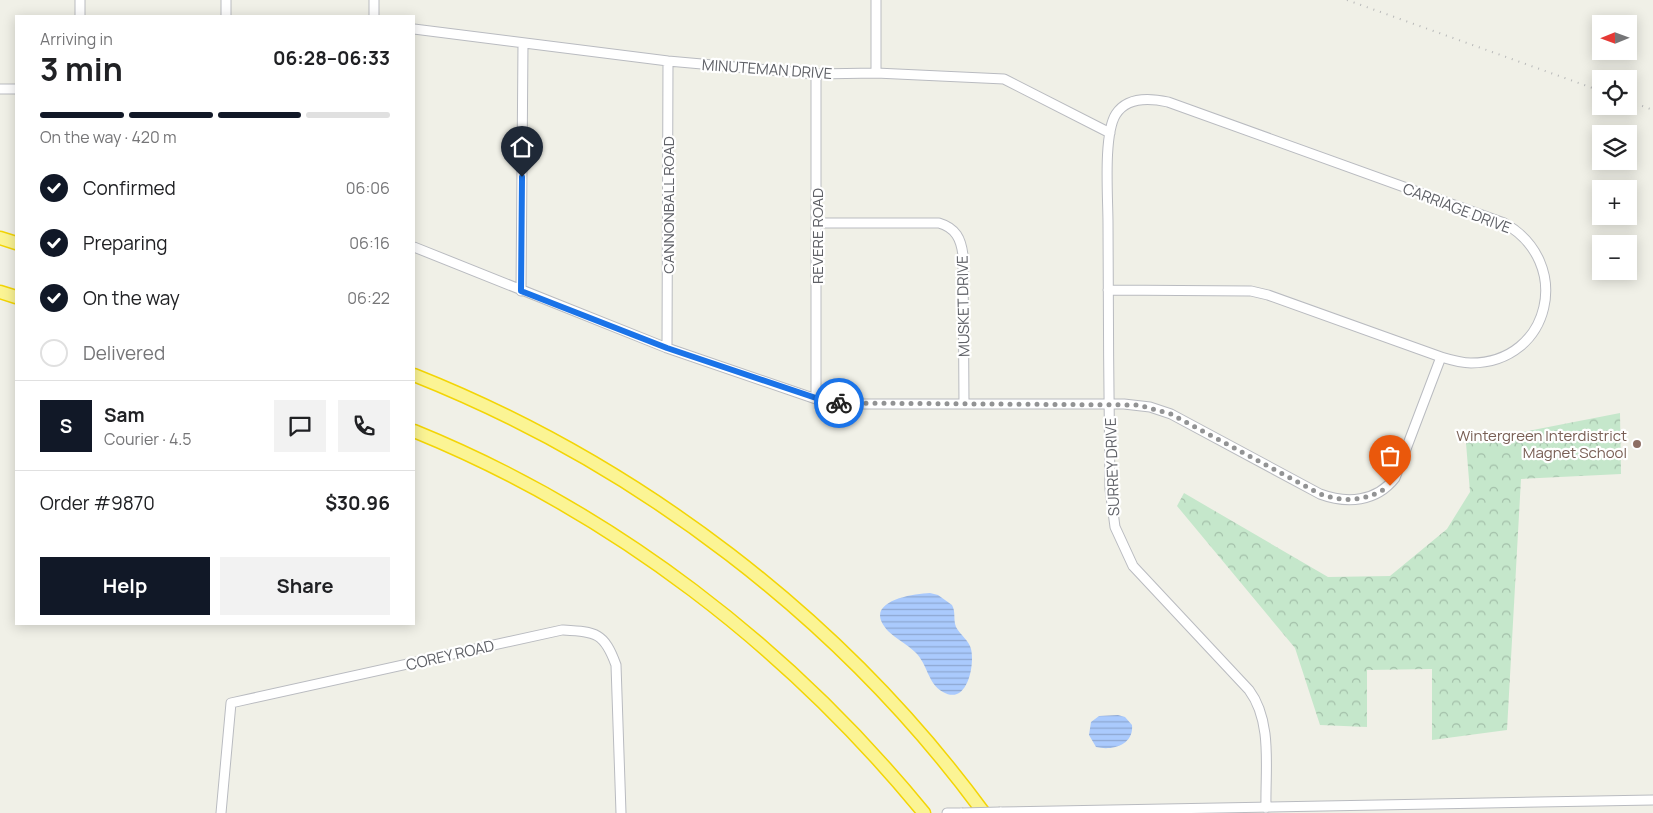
<!DOCTYPE html>
<meta charset="utf-8">
<style>
:root{--surface:#fff;--page:#f2f2f2;--text:#202124;--muted:#757577;--line:#e0e0e0;--accent:#111827}
body{margin:0;font-family:Manrope,sans-serif;background:var(--page);color:var(--text);height:100vh;display:flex;flex-direction:column;font-size:19px;white-space:nowrap}
*{box-sizing:border-box;margin:0}
p{font-size:16px;color:var(--muted)}
.icon{flex:none;width:28px;height:28px;fill:none;stroke:currentColor;stroke-width:2;stroke-linecap:round;stroke-linejoin:round}
.map{position:relative;flex:1;overflow:hidden}
.sheet{position:absolute;left:15px;top:15px;width:400px;height:610px;display:flex;flex-direction:column;background:var(--surface);border-radius:0px;box-shadow:0 2px 12px #0003}
.sheet>*{flex:none}
.needle{width:32px;rotate:269deg}
.fabs{position:absolute;left:1592px;top:15px;display:grid;gap:10px}
.fabs a{display:grid;place-items:center;width:45px;height:45px;border-radius:0px;background:var(--surface);box-shadow:0 2px 12px #0003;font-size:25px}
.pin{position:absolute;display:grid;place-items:center;width:42px;height:42px;color:#fff;margin:-51px -21px;border-radius:50% 50% 50% 0;rotate:-45deg;box-shadow:0 0 5px #0007}
.pin .icon{rotate:45deg}
.courier{position:absolute;display:grid;place-items:center;width:50px;height:50px;margin:-25px;border:4px solid #1a73e8;border-radius:50%;background:#fff;color:#222;box-shadow:0 1px 6px #0007}
.summary em{font-style:normal;font-weight:700}
.summary div{display:flex;flex-direction:column-reverse}
.summary{display:flex;align-items:center;justify-content:space-between;height:85px;padding:0 25px}
h1{font-size:32px;font-weight:700;line-height:38px}
.bar{display:grid;grid-template-columns:repeat(4,1fr);gap:8px 5px;align-content:center;height:60px;padding:0 25px}
.bar i{height:6px;border-radius:4px;background:var(--line)}
.bar .on{background:var(--accent)}
.bar p{grid-column:span 4}
.line{display:flex;align-items:center;gap:12px;padding:0 25px;border-top:1px solid var(--line)}
.line div{flex:1}
.round{display:grid;place-items:center;flex:none;width:52px;height:52px;border-radius:0px;background:var(--page)}
ol{padding:0 25px;list-style:none}
li{display:flex;align-items:center;gap:15px;height:55px}
li p{margin-inline-start:auto}
li .icon{padding:5px;border-radius:50%;background:var(--accent);color:#fff;stroke-width:4}
li:last-child{color:var(--muted)}
li i{width:28px;height:28px;border:2px solid var(--line);border-radius:50%}
.button{display:flex;gap:10px;margin-top:auto;padding:10px 25px}
.button a{flex:1;height:58px;border-radius:0px;background:var(--accent);color:#fff;font-size:20px;font-weight:700;line-height:58px;text-align:center}
.button a+a{background:var(--page);color:var(--text)}
.map>svg:first-child{display:block}
</style>
<div class="map">
<svg width="1653" height="813" viewBox="0 0 1653 813">
<defs>
<pattern id="forest-crowns" width="20" height="18" patternUnits="userSpaceOnUse" patternTransform="scale(1.25)"><rect width="20" height="18" fill="#c5e7cb"/><path d="M2 6a3 3 0 1 1 6 0M12 15a3 3 0 1 1 6 0" fill="none" stroke="#a3bfa9"/></pattern>
<pattern id="water-rules" width="6" height="5" patternUnits="userSpaceOnUse" patternTransform="scale(1.25)"><rect width="6" height="5" fill="#aacafd"/><path d="M0 2.5h6" fill="none" stroke="#8ea7d1"/></pattern>
</defs>
<rect width="100%" height="100%" fill="#f0f0e7"/>
<!-- forest -->
<path fill="url(#forest-crowns)" d="M1620,413L1621,474L1521,479L1507,730L1432,740V669L1367,670V727L1320,725L1295,648L1177,506L1184,493L1328,577L1390,576L1447,529L1470,492L1466,443Z"/>
<!-- water -->
<path fill="url(#water-rules)" d="M930,593L938,595L952,605C956,612 953,619 956,627C960,635 969,640 971,649C975,665 967,706 943,692C927,683 928,664 915,652C907,644 896,639 888,631C861,602 910,594 930,593Z
M1118,715L1125,717L1132,725C1134,745 1112,751 1096,747L1089,735L1091,722L1099,716Z"/>
<g fill="none" stroke-linecap="round" stroke-linejoin="round">
<defs>
<path id="minor" d="M80,0V16
M226,16V0
M374,16V0
M414,29L668,61L816,74L876,73L1004,79L1110,133
M876,73V0
M816,74V399
M0,89H16
M817,223H939C956,228 961,239 963,255L964,404
M414,247L667,348L816,399L845,404H1124L1150,407L1171,414L1320,494C1347,504 1376,502 1395,478L1441,357
M1108,290L1251,291L1268,295L1441,357C1451,360 1461,363 1471,363C1551,363 1574,262 1504,223L1168,102C1150,98 1127,97 1116,114C1103,134 1108,198 1108,223C1108,312 1109,400 1110,489L1115,527L1133,566L1249,690C1273,722 1265,770 1266,808
M521,291L523,44
M667,348L668,61
M1000,812L1653,800
M221,813L231,703L562,630C596,632 604,632 616,665L621,813
M947,813H962"/>
<path id="highway" d="M0,238L16,243
M0,292L16,297
M414,375C638,464 841,618 984,813
M414,431C613,512 788,647 924,813"/>
</defs>
<!-- minor casing -->
<use href="#minor" stroke="#b9bbc0" stroke-width="11"/>
<!-- highway casing -->
<use href="#highway" stroke="#f3d505" stroke-width="15"/>
<!-- minor -->
<use href="#minor" stroke="#fff" stroke-width="9"/>
<!-- highway -->
<use href="#highway" stroke="#fbf494" stroke-width="12"/>
<!-- rail -->
<path stroke="#b7b8b8" stroke-width="2" stroke-dasharray="1 6" stroke-linecap="butt" d="M1347,0L1601,91
M1629,101L1653,110"/>
<defs>
<path id="minor-bridge" d="M962,813L1000,812"/>
</defs>
<!-- minor-bridge casing -->
<use href="#minor-bridge" stroke="#b9bbc0" stroke-width="11" stroke-linecap="butt"/>
<!-- minor-bridge -->
<use href="#minor-bridge" stroke="#fff" stroke-width="9"/>
</g>
<g fill="none" stroke-linecap="round" stroke-linejoin="round">
<!-- done -->
<path stroke="#929394" stroke-width="5" stroke-dasharray="0 9" d="M839,403L1138,405L1171,414L1320,494C1346,503 1366,501 1390,486"/>
<!-- route -->
<path stroke="#1a73e8" stroke-width="6" d="M522,177L521,291L667,348L816,398L839,403"/>
</g>
<!-- markers -->
<circle fill="#8d6e63" stroke="#fff" stroke-width="2" cx="1637" cy="444" r="5"/>
<g text-anchor="middle" dominant-baseline="central" stroke-width="4.5" stroke-linejoin="round" paint-order="stroke">
<!-- street labels -->
<g font-size="15" fill="#5f6167" stroke="#fff">
<text transform="translate(767 69) rotate(4)">MINUTEMAN DRIVE</text>
<text transform="translate(668 205) rotate(-90)">CANNONBALL ROAD</text>
<text transform="translate(1457 208) rotate(21)">CARRIAGE DRIVE</text>
<text transform="translate(817 236) rotate(-90)">REVERE ROAD</text>
<text transform="translate(963 306) rotate(-91)">MUSKET DRIVE</text>
<text transform="translate(1112 467) rotate(-92)">SURREY DRIVE</text>
<text transform="translate(450 655) rotate(-13)">COREY ROAD</text>
</g>
<!-- education labels -->
<g font-size="15" fill="#785e54" stroke="#fff" text-anchor="end">
<text x="1627" y="435">Wintergreen Interdistrict<tspan x="1627" dy="17">Magnet School</tspan></text>
</g>
</g>
</svg>
<div class="fabs">
<a><svg class="needle" viewBox="-14 -14 28 28"><path d="M0-13l5 13h-10z" fill="#e53935"/><path d="M0 13l5-13h-10z" fill="#757577"/></svg></a>
<a><svg class="icon" aria-label="locate" viewBox="0 0 24 24"><circle cx="12" cy="12" r="6"/><path d="M12 2v4M12 18v4M2 12h4M18 12h4"/></svg></a>
<a><svg class="icon" aria-label="layers" viewBox="0 0 24 24"><path d="M12 4l9 5-9 5-9-5zM3 14l9 5 9-5"/></svg></a>
<a>+</a>
<a>−</a>
</div>
<div class="pin" style="left:1390px;top:486px;background:#ea580c"><svg class="icon" aria-label="bag" viewBox="0 0 24 24"><path d="M5 8h14l-1 12H6zM9 8a3 3 0 0 1 6 0"/></svg></div>
<div class="pin" style="left:522px;top:177px;background:#1f2937"><svg class="icon" aria-label="home" viewBox="0 0 24 24"><path d="M3 11l9-7 9 7M6 9v11h12V9"/></svg></div>
<div class="courier" style="left:839px;top:403px"><svg class="icon" aria-label="bike" viewBox="0 0 24 24"><circle cx="6" cy="16" r="4"/><circle cx="18" cy="16" r="4"/><path d="M6 16l4-8h5l3 8M10 8l3 8H6M13 5h3"/></svg></div>
<section class="sheet">
<div class="summary"><div><h1>3 min</h1><p>Arriving in</p></div><em>06:28–06:33</em></div>
<div class="bar"><i class="on"></i><i class="on"></i><i class="on"></i><i></i><p>On the way · 420 m</p></div>
<ol>
<li><svg class="icon" aria-label="check" viewBox="0 0 24 24"><path d="M5 12l5 5 9-10"/></svg>Confirmed<p>06:06</p></li>
<li><svg class="icon" aria-label="check" viewBox="0 0 24 24"><path d="M5 12l5 5 9-10"/></svg>Preparing<p>06:16</p></li>
<li><svg class="icon" aria-label="check" viewBox="0 0 24 24"><path d="M5 12l5 5 9-10"/></svg>On the way<p>06:22</p></li>
<li><i></i>Delivered</li>
</ol>
<div class="line" style="height:90px"><b class="round" style="background:var(--accent);color:#fff">S</b><div><b>Sam</b><p>Courier · 4.5</p></div><a class="round"><svg class="icon" aria-label="chat" viewBox="0 0 24 24"><path d="M4 5h16v11H9l-5 4z"/></svg></a><a class="round"><svg class="icon" aria-label="phone" viewBox="0 0 24 24"><path d="M5 4h4l2 5-3 2q2 4 5 5l2-3 5 2v4C11 20 4 13 5 4z"/></svg></a></div>
<div class="line" style="height:65px"><div>Order #9870</div><b>$30.96</b></div>
<div class="button"><a>Help</a><a>Share</a></div>
</section>
</div>
